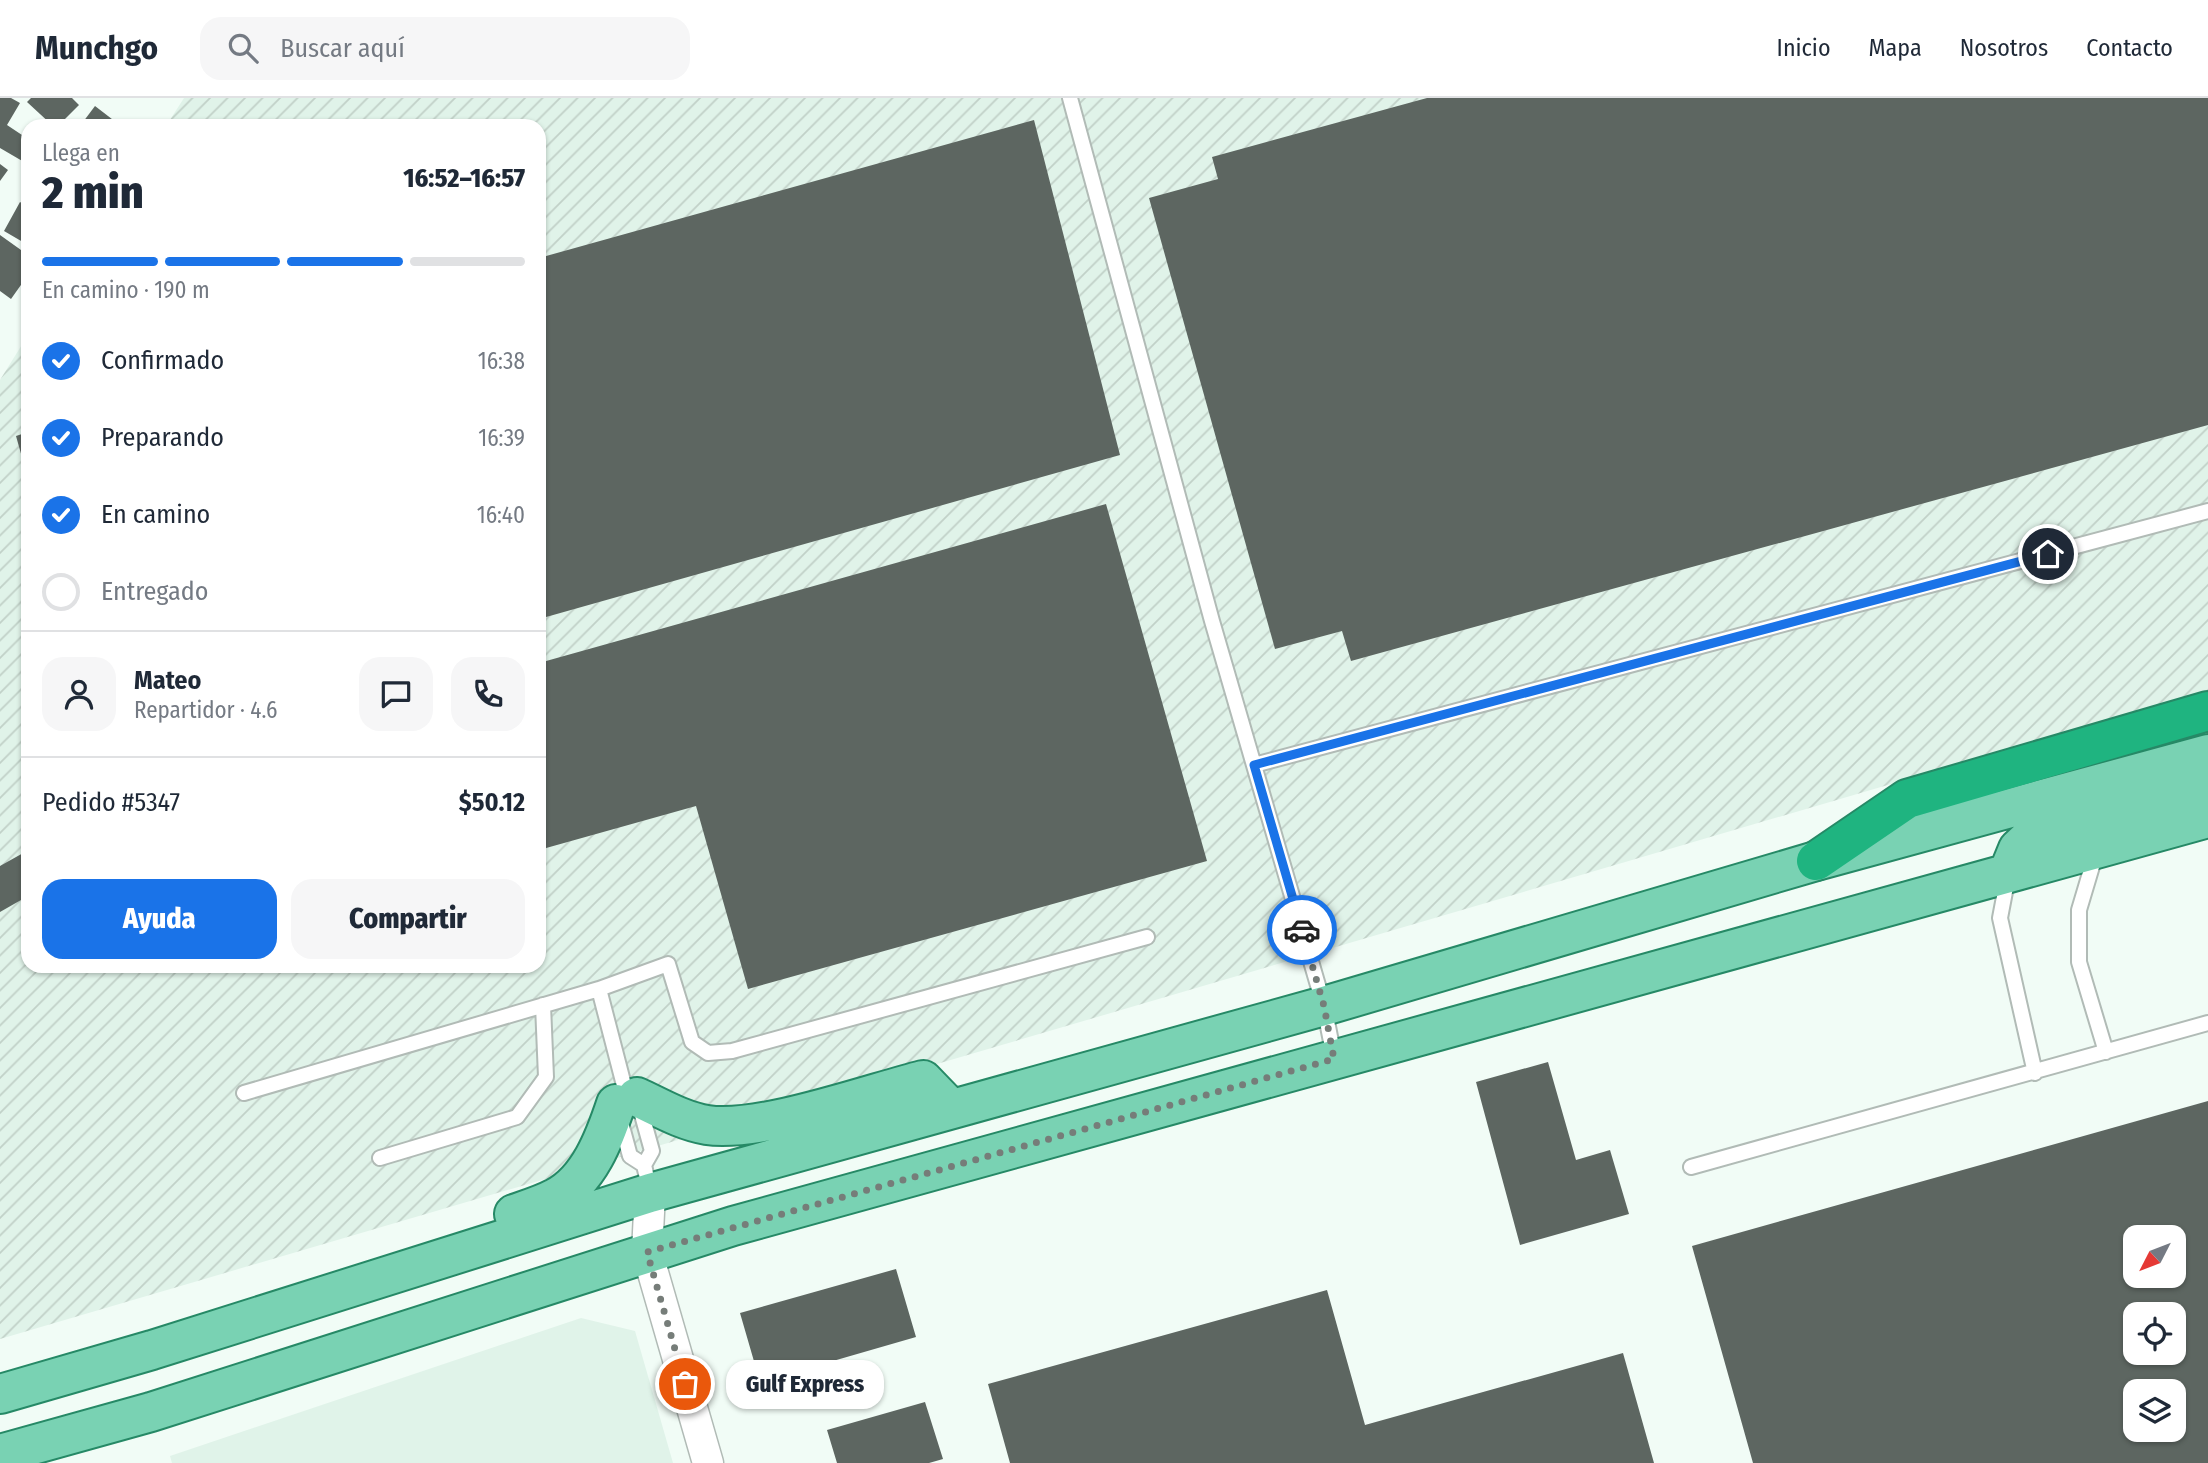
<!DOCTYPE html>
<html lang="es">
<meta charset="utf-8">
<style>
:root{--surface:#fff;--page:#f6f6f7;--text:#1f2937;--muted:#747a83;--line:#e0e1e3;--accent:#1a73e8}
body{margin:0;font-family:"Fira Sans Condensed",sans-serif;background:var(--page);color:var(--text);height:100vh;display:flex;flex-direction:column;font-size:26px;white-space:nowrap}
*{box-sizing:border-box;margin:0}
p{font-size:23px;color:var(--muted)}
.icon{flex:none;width:38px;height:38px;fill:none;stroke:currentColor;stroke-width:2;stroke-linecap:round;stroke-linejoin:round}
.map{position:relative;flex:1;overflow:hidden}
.drawer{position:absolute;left:21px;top:21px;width:525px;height:854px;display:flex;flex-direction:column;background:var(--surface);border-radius:21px;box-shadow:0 2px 5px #0004}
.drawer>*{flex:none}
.needle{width:46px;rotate:228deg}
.fabs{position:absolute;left:2123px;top:1127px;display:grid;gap:14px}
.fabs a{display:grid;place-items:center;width:63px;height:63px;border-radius:14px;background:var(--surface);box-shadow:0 2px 5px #0004;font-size:35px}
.pin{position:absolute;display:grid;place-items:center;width:60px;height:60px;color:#fff;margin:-30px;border:4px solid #fff;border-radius:50%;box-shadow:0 2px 7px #0007}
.courier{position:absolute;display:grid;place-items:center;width:70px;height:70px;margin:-35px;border:5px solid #1a73e8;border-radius:50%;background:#fff;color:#222;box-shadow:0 2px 9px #0007}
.bubble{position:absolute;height:49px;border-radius:21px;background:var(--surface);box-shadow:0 2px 5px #0004;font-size:23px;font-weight:800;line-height:49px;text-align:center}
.summary em{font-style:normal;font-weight:800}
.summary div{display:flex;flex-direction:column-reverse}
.summary{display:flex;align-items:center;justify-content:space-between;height:119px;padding:0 21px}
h1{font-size:46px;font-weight:800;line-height:52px}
.bar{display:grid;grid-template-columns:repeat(4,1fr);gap:10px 7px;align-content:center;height:84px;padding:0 21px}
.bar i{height:9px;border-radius:5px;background:var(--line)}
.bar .current{background:var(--accent)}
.bar p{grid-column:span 4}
.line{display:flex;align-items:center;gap:18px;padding:0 21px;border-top:2px solid var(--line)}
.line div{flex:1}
.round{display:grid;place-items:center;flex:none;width:74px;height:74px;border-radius:21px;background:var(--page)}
ol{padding:0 21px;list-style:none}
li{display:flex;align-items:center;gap:21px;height:77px}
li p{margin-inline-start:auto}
li .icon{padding:7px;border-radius:50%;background:var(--accent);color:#fff;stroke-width:4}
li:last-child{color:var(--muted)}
li i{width:38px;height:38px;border:4px solid var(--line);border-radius:50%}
.primary-button{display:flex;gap:14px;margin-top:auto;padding:14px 21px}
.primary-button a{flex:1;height:80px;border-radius:21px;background:var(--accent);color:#fff;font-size:28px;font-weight:800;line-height:80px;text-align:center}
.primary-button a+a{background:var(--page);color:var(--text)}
header{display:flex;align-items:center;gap:42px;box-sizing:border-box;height:98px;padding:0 35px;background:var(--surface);border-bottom:2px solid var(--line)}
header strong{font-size:33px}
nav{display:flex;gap:38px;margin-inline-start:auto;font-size:24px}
.search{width:490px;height:63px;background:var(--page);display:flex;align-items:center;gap:18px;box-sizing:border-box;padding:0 24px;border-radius:21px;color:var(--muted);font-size:26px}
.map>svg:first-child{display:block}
</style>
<header>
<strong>Munchgo</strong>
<div class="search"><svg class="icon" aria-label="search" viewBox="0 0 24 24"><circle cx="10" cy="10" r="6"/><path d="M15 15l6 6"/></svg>Buscar aquí</div>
<nav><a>Inicio</a><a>Mapa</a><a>Nosotros</a><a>Contacto</a></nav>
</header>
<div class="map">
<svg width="2208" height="1365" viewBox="0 0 2208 1365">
<defs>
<pattern id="industrial-furrows" width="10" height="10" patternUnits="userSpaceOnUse" patternTransform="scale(1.75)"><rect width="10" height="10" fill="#e0f3e9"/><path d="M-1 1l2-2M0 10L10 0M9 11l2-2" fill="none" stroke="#c1d1c8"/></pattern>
</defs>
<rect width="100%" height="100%" fill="#f1fcf6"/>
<!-- built -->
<path fill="#e0f3e9" d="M581,1220L635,1233L673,1365H172L170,1358Z"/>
<!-- industrial -->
<path fill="url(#industrial-furrows)" d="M184,0H2208V593L0,1241V282L28,237V868H539V28H166Z"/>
<!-- building -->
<path fill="#5d6661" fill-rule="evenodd" d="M0,0H11L20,5L7,27L28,41V58L24,64L0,50Z
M31,0H72L79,7L58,28H53L27,4Z
M1427,0H2208V327L1351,563L1342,533L1275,551L1149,100L1218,81L1212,59Z
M95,8L121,28H80Z
M1034,22L1120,357L539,521V160Z
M0,66L8,72L0,83Z
M20,104L28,109V147L4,133Z
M0,137L28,157V177L11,201L0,193Z
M28,334V377H27L16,338Z
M1106,406L1207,763L748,891L696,708L539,752V565Z
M25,754L28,759V798L0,814V768Z
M1548,964L1576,1062L1610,1052L1629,1116L1520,1147L1476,984Z
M2208,1003V1365H1753L1692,1148ZM2135,1139H2174V1178H2135ZM2135,1216H2174V1255H2135ZM2135,1293H2174V1332H2135Z
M896,1171L916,1239L760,1284L740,1215Z
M1327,1192L1365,1327L1623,1255L1654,1365H1010L988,1286Z
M925,1304L943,1361L929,1365H837L827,1332Z"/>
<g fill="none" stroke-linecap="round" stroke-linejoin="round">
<defs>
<path id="service" d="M1070,0L1212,523L1324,908L1334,959
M1254,667L2208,413
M2096,755L2079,812V864L2106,954
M2008,778L2000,820L2035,975
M599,891L668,866L692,944L708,955L732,953L1147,839
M244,995L599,891L626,995
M639,1006L652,1053L644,1067L650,1093
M620,1021L630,1058L644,1067
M380,1060L517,1019L546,979L543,907
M1691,1069L2208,925"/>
<path id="minor" d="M650,1095L647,1154L708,1365"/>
<path id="primary" d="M2009,773L2018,751L2036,734L2203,684
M637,999C659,1009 682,1023 707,1027C760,1035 868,996 923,982L951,1011
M514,1116C528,1111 542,1107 555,1100C589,1083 605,1039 616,1006
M0,1296L152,1252L650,1095L1324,908L1816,763L2208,656
M0,1356L151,1314L733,1128L2208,720"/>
<path id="motorway" d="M1816,763L1907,701L2208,613"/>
</defs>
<!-- service casing -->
<use href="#service" stroke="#b1bbb6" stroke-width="18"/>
<!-- minor casing -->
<use href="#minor" stroke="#b1bbb6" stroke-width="33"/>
<!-- primary casing -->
<use href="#primary" stroke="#268966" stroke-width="42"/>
<!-- motorway casing -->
<use href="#motorway" stroke="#268966" stroke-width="42"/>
<!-- service -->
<use href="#service" stroke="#fff" stroke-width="14"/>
<!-- minor -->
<use href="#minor" stroke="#fff" stroke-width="30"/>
<!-- primary -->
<use href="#primary" stroke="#79d2b3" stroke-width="38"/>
<!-- motorway -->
<use href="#motorway" stroke="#1fb480" stroke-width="38"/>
</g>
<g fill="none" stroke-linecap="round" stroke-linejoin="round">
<!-- done -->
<path stroke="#767d79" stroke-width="7" stroke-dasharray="0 12.6" d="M685,1286L647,1154L1334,961L1324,908L1302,832"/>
<!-- route -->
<path stroke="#1a73e8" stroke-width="9" d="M1302,832L1254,667L2048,456"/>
</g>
</svg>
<div class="fabs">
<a><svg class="needle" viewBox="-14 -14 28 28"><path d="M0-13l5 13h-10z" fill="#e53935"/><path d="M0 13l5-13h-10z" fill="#747a83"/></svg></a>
<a><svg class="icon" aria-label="locate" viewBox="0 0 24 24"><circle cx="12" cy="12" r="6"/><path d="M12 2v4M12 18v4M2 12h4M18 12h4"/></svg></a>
<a><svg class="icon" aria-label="layers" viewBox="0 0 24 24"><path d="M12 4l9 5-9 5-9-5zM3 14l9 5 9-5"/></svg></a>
</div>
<div class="pin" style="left:685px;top:1286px;background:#ea580c"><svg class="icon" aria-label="bag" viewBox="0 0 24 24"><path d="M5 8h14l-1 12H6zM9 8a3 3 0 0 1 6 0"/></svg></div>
<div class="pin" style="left:2048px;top:456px;background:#1f2937"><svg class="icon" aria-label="home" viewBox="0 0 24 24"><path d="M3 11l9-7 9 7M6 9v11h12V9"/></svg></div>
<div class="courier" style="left:1302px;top:832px"><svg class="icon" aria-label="car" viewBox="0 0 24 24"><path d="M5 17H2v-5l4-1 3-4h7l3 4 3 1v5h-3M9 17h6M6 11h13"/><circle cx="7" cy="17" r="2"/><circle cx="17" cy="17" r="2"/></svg></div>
<div class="bubble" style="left:726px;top:1262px;width:158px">Gulf Express</div>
<section class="drawer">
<div class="summary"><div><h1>2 min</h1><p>Llega en</p></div><em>16:52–16:57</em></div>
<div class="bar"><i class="current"></i><i class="current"></i><i class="current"></i><i></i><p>En camino · 190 m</p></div>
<ol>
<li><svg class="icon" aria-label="check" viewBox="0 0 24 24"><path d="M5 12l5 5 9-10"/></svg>Confirmado<p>16:38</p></li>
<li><svg class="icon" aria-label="check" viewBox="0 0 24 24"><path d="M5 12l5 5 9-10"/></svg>Preparando<p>16:39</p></li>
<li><svg class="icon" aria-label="check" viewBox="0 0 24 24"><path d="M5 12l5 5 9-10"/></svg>En camino<p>16:40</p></li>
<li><i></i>Entregado</li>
</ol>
<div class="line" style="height:126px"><a class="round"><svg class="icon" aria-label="person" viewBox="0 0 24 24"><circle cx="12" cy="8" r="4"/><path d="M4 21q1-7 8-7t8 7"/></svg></a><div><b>Mateo</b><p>Repartidor · 4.6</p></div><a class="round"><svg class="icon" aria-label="chat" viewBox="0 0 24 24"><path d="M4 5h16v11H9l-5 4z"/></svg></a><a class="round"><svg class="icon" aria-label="phone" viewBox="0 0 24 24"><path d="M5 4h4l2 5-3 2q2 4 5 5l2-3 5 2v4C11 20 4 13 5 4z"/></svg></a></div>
<div class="line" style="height:91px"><div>Pedido #5347</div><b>$50.12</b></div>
<div class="primary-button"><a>Ayuda</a><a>Compartir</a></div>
</section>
</div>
